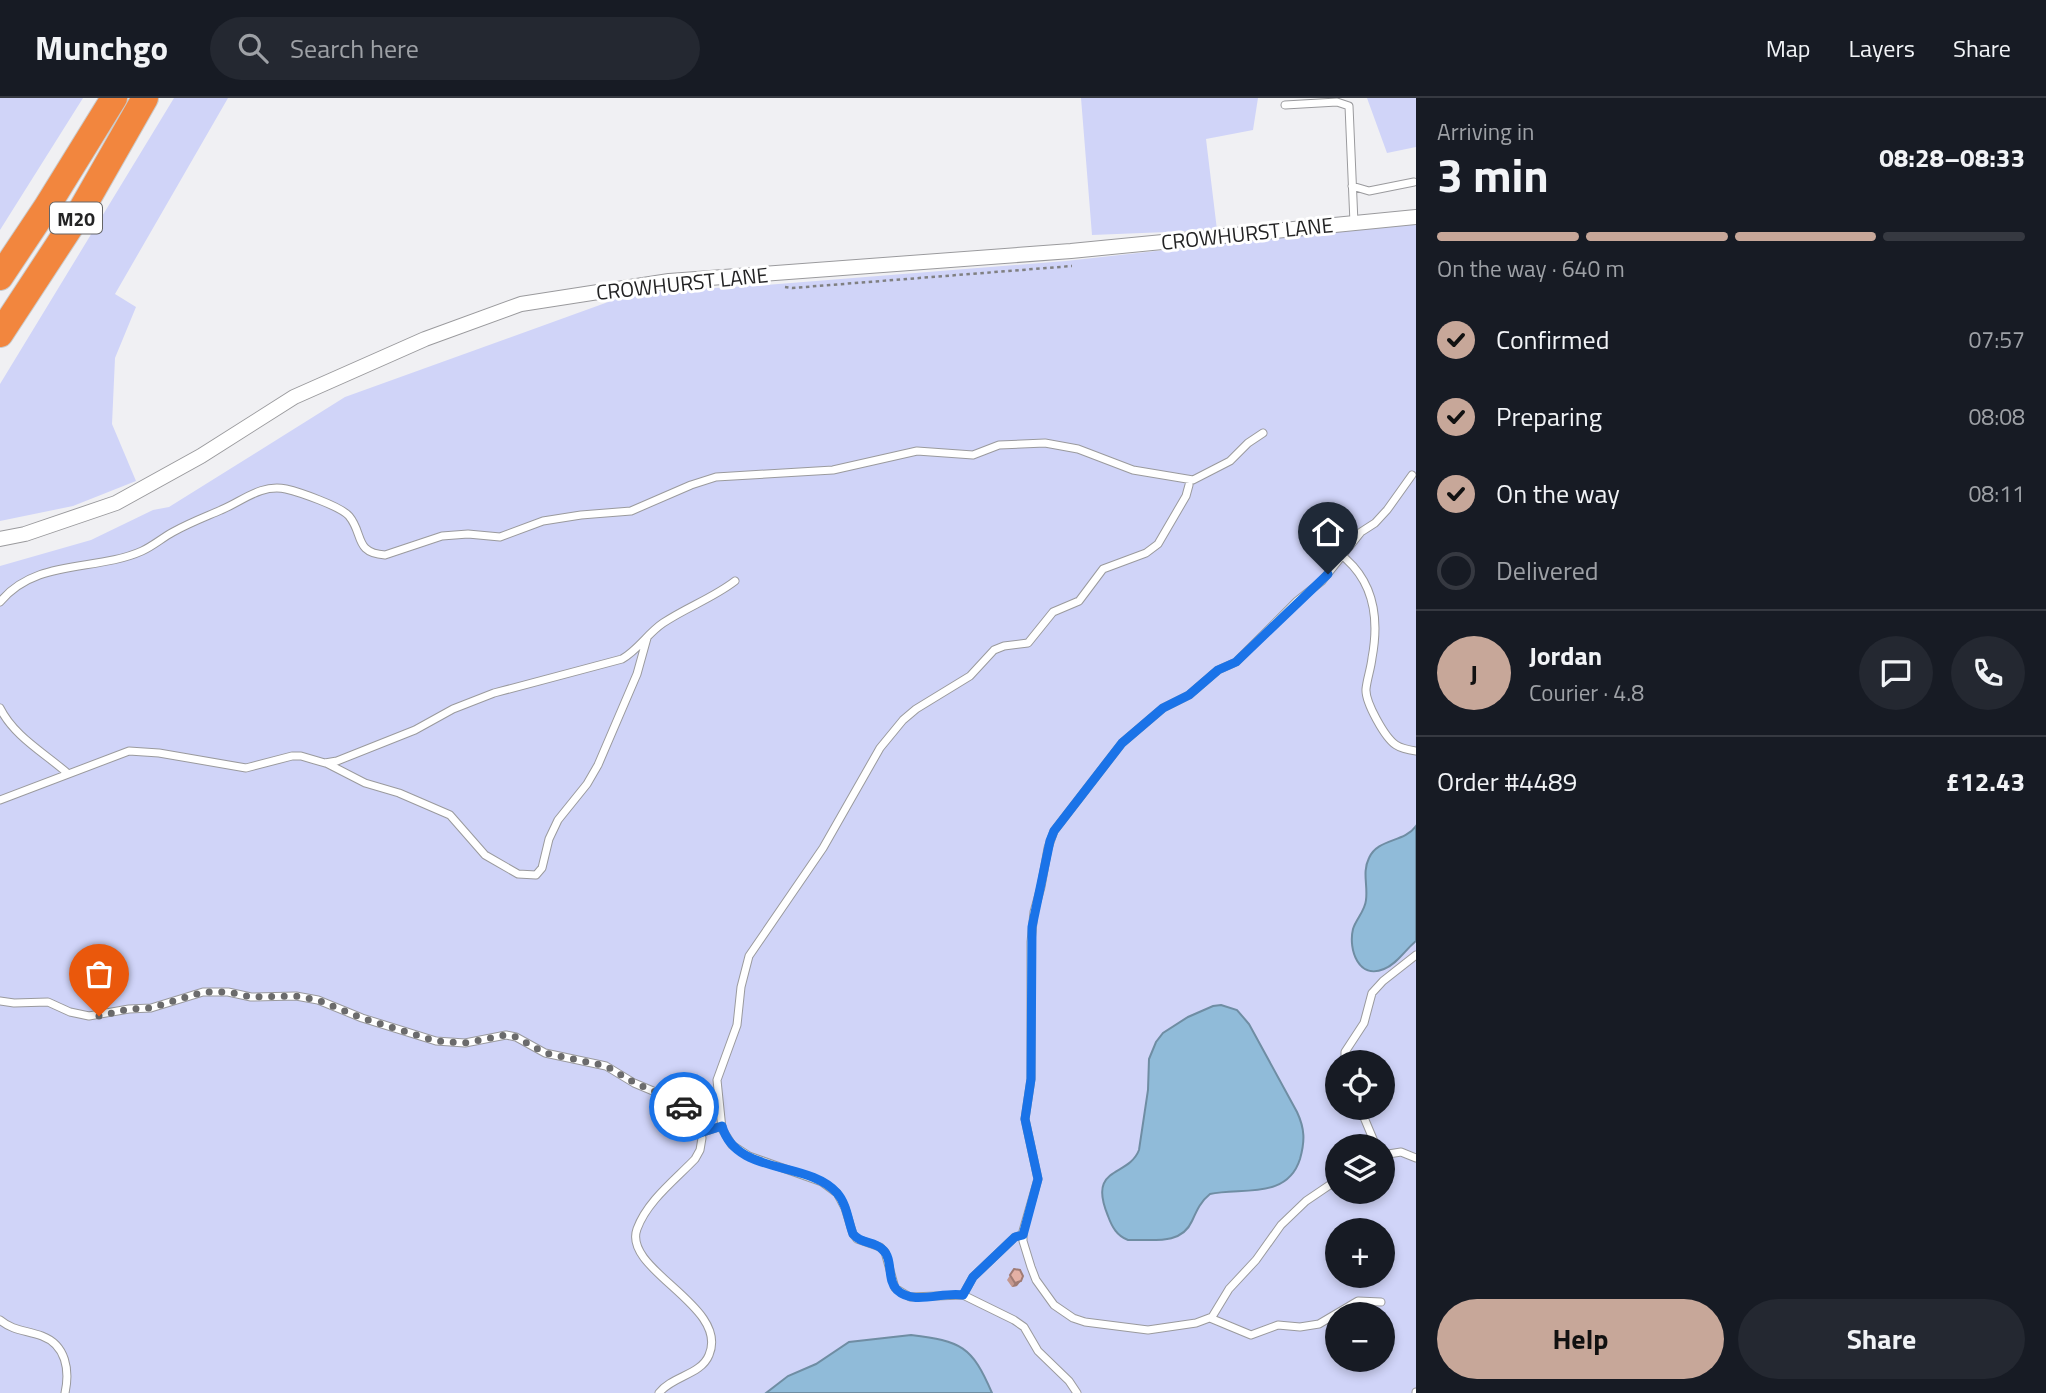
<!DOCTYPE html>
<meta charset="utf-8">
<style>
:root{--surface:#171b24;--page:#242831;--text:#f1f3f6;--muted:#9ea1a6;--line:#363941;--accent:#c7a799}
body{margin:0;font-family:"Titillium Web",sans-serif;background:var(--page);color:var(--text);height:100vh;display:flex;flex-direction:column;font-size:26px;white-space:nowrap}
*{box-sizing:border-box;margin:0}
p{font-size:23px;color:var(--muted)}
.icon{flex:none;width:38px;height:38px;fill:none;stroke:currentColor;stroke-width:2;stroke-linecap:round;stroke-linejoin:round}
.map{position:relative;flex:1;overflow:hidden}
.sheet{display:flex;flex-direction:column;background:var(--surface);width:630px}
.sheet>*{flex:none}
.buttons{position:absolute;left:1325px;top:952px;display:grid;gap:14px}
.buttons a{display:grid;place-items:center;width:70px;height:70px;border-radius:50%;background:var(--surface);box-shadow:0 4px 10px #0003;font-size:35px}
.pin{position:absolute;display:grid;place-items:center;width:60px;height:60px;color:#fff;margin:-72px -30px;border-radius:50% 50% 50% 0;rotate:-45deg;box-shadow:0 0 7px #0007}
.pin .icon{rotate:45deg}
.courier{position:absolute;display:grid;place-items:center;width:70px;height:70px;margin:-35px;border:5px solid #1a73e8;border-radius:50%;background:#fff;color:#222;box-shadow:0 2px 9px #0007}
.headline em{font-style:normal;font-weight:700}
.headline div{display:flex;flex-direction:column-reverse}
.headline{display:flex;align-items:center;justify-content:space-between;height:119px;padding:0 21px}
h1{font-size:46px;font-weight:700;line-height:52px}
.bar{display:grid;grid-template-columns:repeat(4,1fr);gap:10px 7px;align-content:center;height:84px;padding:0 21px}
.bar i{height:9px;border-radius:5px;background:var(--line)}
.bar .active{background:var(--accent)}
.bar p{grid-column:span 4}
.line{display:flex;align-items:center;gap:18px;padding:0 21px;border-top:2px solid var(--line)}
.line div{flex:1}
.round{display:grid;place-items:center;flex:none;width:74px;height:74px;border-radius:37px;background:var(--page)}
ol{padding:0 21px;list-style:none}
li{display:flex;align-items:center;gap:21px;height:77px}
li p{margin-inline-start:auto}
li .icon{padding:7px;border-radius:50%;background:var(--accent);color:#111;stroke-width:4}
li:last-child{color:var(--muted)}
li i{width:38px;height:38px;border:4px solid var(--line);border-radius:50%}
.button{display:flex;gap:14px;margin-top:auto;padding:14px 21px}
.button a{flex:1;height:80px;border-radius:42px;background:var(--accent);color:#111;font-size:28px;font-weight:700;line-height:80px;text-align:center}
.button a+a{background:var(--page);color:var(--text)}
header{display:flex;align-items:center;gap:42px;box-sizing:border-box;height:98px;padding:0 35px;background:var(--surface);border-bottom:2px solid var(--line)}
header strong{font-size:33px}
nav{display:flex;gap:38px;margin-inline-start:auto;font-size:24px}
.search{width:490px;height:63px;background:var(--page);display:flex;align-items:center;gap:18px;box-sizing:border-box;padding:0 24px;border-radius:38px;color:var(--muted);font-size:26px}
main{display:flex;flex:1;min-height:0}
.map>svg:first-child{display:block}
</style>
<header>
<strong>Munchgo</strong>
<div class="search"><svg class="icon" aria-label="search" viewBox="0 0 24 24"><circle cx="10" cy="10" r="6"/><path d="M15 15l6 6"/></svg>Search here</div>
<nav><a>Map</a><a>Layers</a><a>Share</a></nav>
</header>
<main>
<div class="map">
<svg width="1416" height="1295" viewBox="0 0 1416 1295">
<rect width="100%" height="100%" fill="#f0f0f3"/>
<!-- green -->
<path fill="#d0d4f8" fill-rule="evenodd" d="M0,0H83L0,132Z
M174,0H228L115,196L136,209L115,260L112,326L136,383L73,408L0,423V286Z
M1081,0H1258L1253,32L1206,41L1217,132L1092,137Z
M1367,0H1416V49L1387,55Z
M1416,124V1295H0V468L91,442L153,412L169,409L345,299L633,195L766,187L1066,163ZM1337,964H1382V1010H1337ZM1337,1048H1382V1094H1337ZM1337,1132H1382V1178H1337ZM1337,1216H1382V1262H1337Z"/>
<!-- water -->
<path fill="#90bbd9" stroke="#6f8da3" stroke-width="2" d="M1416,728V843C1405,852 1397,866 1384,871C1359,882 1348,852 1353,831C1356,821 1365,813 1366,802C1368,787 1362,774 1369,760C1378,740 1404,745 1416,728Z
M1221,907L1237,912L1249,926L1297,1014C1305,1031 1305,1043 1300,1061C1287,1102 1242,1089 1210,1096C1201,1103 1197,1112 1192,1123C1181,1148 1151,1141 1128,1142C1117,1138 1112,1129 1108,1118C1087,1067 1128,1080 1139,1052L1148,992L1149,961L1156,944L1163,935L1188,919L1213,908Z
M911,1237C961,1243 972,1248 992,1295H766L788,1278L816,1266L849,1244Z"/>
<g fill="none" stroke-linecap="round" stroke-linejoin="round">
<defs>
<path id="lane" d="M1285,7L1337,4L1349,8L1354,125
M1352,88L1369,93L1414,84
M1346,461C1375,487 1379,523 1372,560C1371,570 1367,581 1366,591C1365,604 1385,640 1396,647C1402,651 1409,652 1416,653
M0,504C36,460 95,474 142,453C153,448 162,440 173,434C189,425 205,419 221,412C243,403 260,386 286,391C299,394 340,408 349,418C364,436 354,455 385,457L442,438L468,436L500,439L543,423L581,417L631,413L691,387L716,379L833,372L917,353L973,357L999,347L1045,345L1078,351L1133,372L1193,382L1230,363L1248,345L1263,335
M0,610C14,638 43,654 66,674
M326,665L365,685L399,695L450,717L485,757L518,776L536,777L542,770L549,741L558,722L587,686L598,667L637,576L647,540
M0,702L129,653L159,655L246,670L292,658H301L325,665L337,663L415,632L453,611L494,595L622,561C638,552 648,535 663,525C687,509 713,500 735,483
M0,903L14,905L48,904L70,914L89,918L129,911L151,910L203,894H228L251,899L296,898L318,902L362,920L436,943L465,945L506,937L516,939L545,955L606,968L634,985L672,1001L684,1009L700,1032L702,1040L700,1052L695,1061C676,1081 647,1103 637,1131C622,1172 730,1208 709,1257C701,1277 672,1278 659,1295
M1345,964V954L1364,925L1372,895L1383,883L1416,857
M1360,1010L1376,1048
M700,1035L722,1028
M1382,1057L1401,1054L1416,1060
M1337,1082L1306,1103L1281,1127L1256,1162L1229,1191L1212,1219L1196,1225L1148,1232L1085,1224L1073,1220L1054,1207L1036,1182L1031,1169L1023,1143V1133L1038,1081L1025,1021L1031,981V844L1034,814L1041,789L1048,750L1054,733L1122,645L1163,610L1189,597L1218,572L1236,564L1297,503L1322,483L1361,434L1375,425L1387,412L1412,377
M963,1197L973,1179L1015,1139L1023,1137
M1210,1220L1251,1237L1278,1227L1300,1229L1319,1226L1358,1203L1381,1204
M0,1222C13,1233 26,1232 42,1238C66,1247 70,1272 65,1295
M1077,1295L1069,1283L1038,1253L1024,1229L1014,1222L963,1197L910,1199L895,1190L885,1154L880,1149L857,1141L853,1136L845,1110L837,1095L822,1084L749,1058L732,1047L722,1031L717,982L737,927L741,889L749,858L823,750L880,650L903,622L916,611L970,578L994,552L1004,548L1028,545L1053,514L1079,503L1103,471L1146,455L1158,446L1186,398L1189,387
M1416,1295V1294"/>
<path id="street" d="M0,441L25,436L116,405L201,358L294,299L425,241L521,206L669,183L1071,153L1416,119"/>
<path id="highway" d="M0,179L46,110L114,0
M0,236L80,114L145,0"/>
</defs>
<!-- lane casing -->
<use href="#lane" stroke="#9a9a9d" stroke-width="9"/>
<!-- street casing -->
<use href="#street" stroke="#9a9a9d" stroke-width="16"/>
<!-- highway casing -->
<use href="#highway" stroke="#cacaca" stroke-width="28"/>
<!-- path -->
<path stroke="#808082" stroke-width="2.5" stroke-dasharray="3.5 3.5" stroke-linecap="butt" d="M785,189L792,190L1072,168"/>
<!-- lane -->
<use href="#lane" stroke="#fff" stroke-width="7"/>
<!-- street -->
<use href="#street" stroke="#fff" stroke-width="14"/>
<!-- highway -->
<use href="#highway" stroke="#f2863e" stroke-width="26"/>
</g>
<!-- wall -->
<path fill="#c4978e" d="M1014,1171L1017,1188L1012,1189L1007,1182Z"/>
<!-- shaded-wall -->
<path fill="#a07b74" d="M1021,1183L1017,1188L1012,1189L1015,1185Z"/>
<!-- building -->
<path fill="#e4b0a5" stroke="#a07b74" stroke-width="2" d="M1014,1171L1020,1172L1023,1178L1021,1183L1015,1185L1010,1177Z"/>
<g fill="none" stroke-linecap="round" stroke-linejoin="round">
<!-- done -->
<path stroke="#6b6b6c" stroke-width="7" stroke-dasharray="0 12.6" d="M99,918L129,911L151,910L203,894H228L251,899L296,898L318,902L362,920L436,943L465,945L506,937L516,939L545,955L606,968L635,985L672,1001L684,1009"/>
<!-- route -->
<path stroke="#1a73e8" stroke-width="9" d="M684,1009L700,1035L722,1028C736,1078 808,1062 837,1095C847,1106 848,1123 853,1136C861,1146 874,1143 882,1151C894,1161 886,1181 897,1192C914,1208 943,1193 963,1197L973,1179L1015,1139L1023,1137L1038,1081L1025,1021L1031,981L1032,829L1050,743L1054,733L1122,645L1163,610L1189,597L1218,572L1236,564L1328,476"/>
</g>
<g text-anchor="middle" dominant-baseline="central" stroke-width="6" stroke-linejoin="round" paint-order="stroke">
<!-- shield labels -->
<rect fill="#fff" stroke="#656566" stroke-width="2" x="50" y="104.5" width="52" height="31" rx="5"/>
<g font-size="19" font-weight="bold" fill="#232324">
<text x="76" y="120">M20</text>
</g>
<!-- street labels -->
<g font-size="21" fill="#232324" stroke="#fff">
<text transform="translate(1247 135) rotate(-6)">CROWHURST LANE</text>
<text transform="translate(682 185) rotate(-6)">CROWHURST LANE</text>
</g>
</g>
</svg>
<div class="buttons">
<a><svg class="icon" aria-label="locate" viewBox="0 0 24 24"><circle cx="12" cy="12" r="6"/><path d="M12 2v4M12 18v4M2 12h4M18 12h4"/></svg></a>
<a><svg class="icon" aria-label="layers" viewBox="0 0 24 24"><path d="M12 4l9 5-9 5-9-5zM3 14l9 5 9-5"/></svg></a>
<a>+</a>
<a>−</a>
</div>
<div class="pin" style="left:99px;top:918px;background:#ea580c"><svg class="icon" aria-label="bag" viewBox="0 0 24 24"><path d="M5 8h14l-1 12H6zM9 8a3 3 0 0 1 6 0"/></svg></div>
<div class="pin" style="left:1328px;top:476px;background:#1f2937"><svg class="icon" aria-label="home" viewBox="0 0 24 24"><path d="M3 11l9-7 9 7M6 9v11h12V9"/></svg></div>
<div class="courier" style="left:684px;top:1009px"><svg class="icon" aria-label="car" viewBox="0 0 24 24"><path d="M5 17H2v-5l4-1 3-4h7l3 4 3 1v5h-3M9 17h6M6 11h13"/><circle cx="7" cy="17" r="2"/><circle cx="17" cy="17" r="2"/></svg></div>
</div>
<section class="sheet">
<div class="headline"><div><h1>3 min</h1><p>Arriving in</p></div><em>08:28–08:33</em></div>
<div class="bar"><i class="active"></i><i class="active"></i><i class="active"></i><i></i><p>On the way · 640 m</p></div>
<ol>
<li><svg class="icon" aria-label="check" viewBox="0 0 24 24"><path d="M5 12l5 5 9-10"/></svg>Confirmed<p>07:57</p></li>
<li><svg class="icon" aria-label="check" viewBox="0 0 24 24"><path d="M5 12l5 5 9-10"/></svg>Preparing<p>08:08</p></li>
<li><svg class="icon" aria-label="check" viewBox="0 0 24 24"><path d="M5 12l5 5 9-10"/></svg>On the way<p>08:11</p></li>
<li><i></i>Delivered</li>
</ol>
<div class="line" style="height:126px"><b class="round" style="background:var(--accent);color:#111">J</b><div><b>Jordan</b><p>Courier · 4.8</p></div><a class="round"><svg class="icon" aria-label="chat" viewBox="0 0 24 24"><path d="M4 5h16v11H9l-5 4z"/></svg></a><a class="round"><svg class="icon" aria-label="phone" viewBox="0 0 24 24"><path d="M5 4h4l2 5-3 2q2 4 5 5l2-3 5 2v4C11 20 4 13 5 4z"/></svg></a></div>
<div class="line" style="height:91px"><div>Order #4489</div><b>£12.43</b></div>
<div class="button"><a>Help</a><a>Share</a></div>
</section>
</main>
